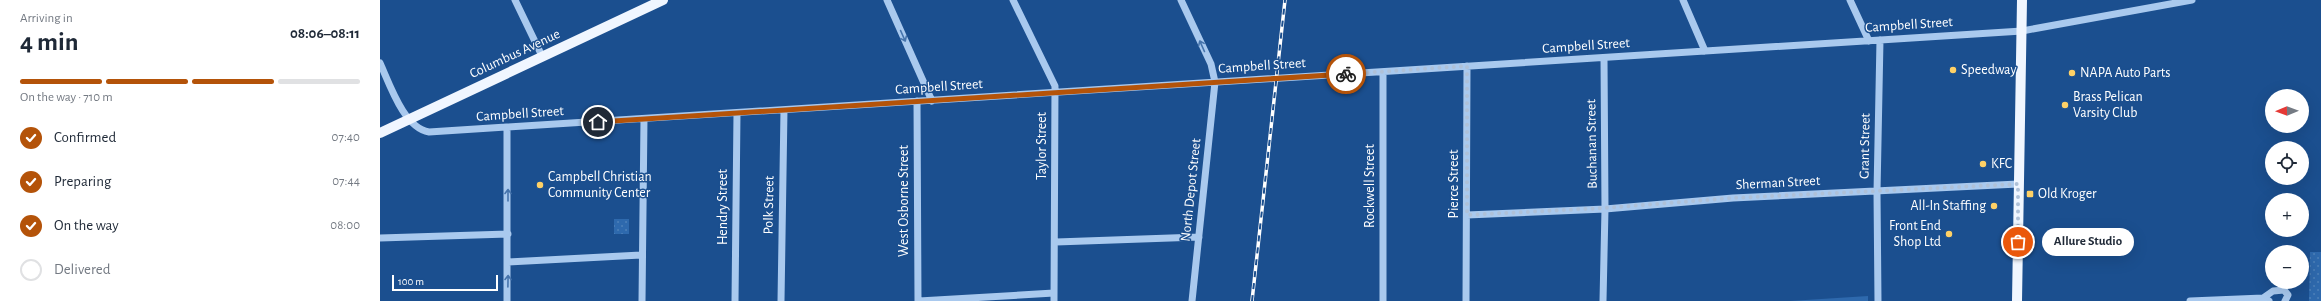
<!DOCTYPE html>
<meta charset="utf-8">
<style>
:root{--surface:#fff;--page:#f2f2f3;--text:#1f2937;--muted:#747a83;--line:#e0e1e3;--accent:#b45309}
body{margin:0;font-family:"Alegreya Sans",sans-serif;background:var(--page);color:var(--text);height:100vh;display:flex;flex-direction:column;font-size:15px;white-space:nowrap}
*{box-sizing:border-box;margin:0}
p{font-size:13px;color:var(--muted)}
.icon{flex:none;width:22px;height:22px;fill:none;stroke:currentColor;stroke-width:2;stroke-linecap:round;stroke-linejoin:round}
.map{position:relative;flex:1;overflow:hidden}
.sheet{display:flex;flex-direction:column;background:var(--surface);width:380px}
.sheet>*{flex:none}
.needle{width:26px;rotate:269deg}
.buttons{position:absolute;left:1885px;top:89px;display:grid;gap:8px}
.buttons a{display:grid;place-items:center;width:44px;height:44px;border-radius:50%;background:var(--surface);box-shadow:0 4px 16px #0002;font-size:20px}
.scale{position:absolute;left:12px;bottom:10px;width:106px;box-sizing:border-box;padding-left:4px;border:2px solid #fff;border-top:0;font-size:11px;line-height:14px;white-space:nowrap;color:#fff;-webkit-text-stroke:3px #1b4f8f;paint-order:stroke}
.pin{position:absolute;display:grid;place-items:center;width:34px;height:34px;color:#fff;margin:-17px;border:2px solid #fff;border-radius:50%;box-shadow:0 1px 4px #0007}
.courier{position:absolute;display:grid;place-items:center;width:40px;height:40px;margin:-20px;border:3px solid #b45309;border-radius:50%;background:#fff;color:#222;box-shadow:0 1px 5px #0007}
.bubble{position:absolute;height:28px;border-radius:14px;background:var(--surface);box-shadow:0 4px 16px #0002;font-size:13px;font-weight:700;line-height:28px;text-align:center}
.head em{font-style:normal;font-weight:700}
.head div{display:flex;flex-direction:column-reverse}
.head{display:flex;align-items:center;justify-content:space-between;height:68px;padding:0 20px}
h1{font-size:26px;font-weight:700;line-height:30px}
.bar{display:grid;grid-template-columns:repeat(4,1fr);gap:6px 4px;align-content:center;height:48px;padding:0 20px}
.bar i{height:5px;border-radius:3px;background:var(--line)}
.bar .active{background:var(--accent)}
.bar p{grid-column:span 4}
ol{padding:0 20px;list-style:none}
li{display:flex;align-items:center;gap:12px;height:44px}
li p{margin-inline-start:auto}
li .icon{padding:4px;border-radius:50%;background:var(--accent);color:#fff;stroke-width:4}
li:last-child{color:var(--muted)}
li i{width:22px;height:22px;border:2px solid var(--line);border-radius:50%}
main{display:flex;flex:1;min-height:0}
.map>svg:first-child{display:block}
</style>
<main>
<section class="sheet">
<div class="head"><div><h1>4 min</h1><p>Arriving in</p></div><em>08:06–08:11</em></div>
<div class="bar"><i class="active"></i><i class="active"></i><i class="active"></i><i></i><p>On the way · 710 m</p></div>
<ol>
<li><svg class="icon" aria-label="check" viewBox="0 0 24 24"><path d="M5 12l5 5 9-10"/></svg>Confirmed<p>07:40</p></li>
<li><svg class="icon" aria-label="check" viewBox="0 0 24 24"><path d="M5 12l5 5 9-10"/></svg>Preparing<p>07:44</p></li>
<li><svg class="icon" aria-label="check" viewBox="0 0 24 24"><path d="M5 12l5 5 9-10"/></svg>On the way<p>08:00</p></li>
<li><i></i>Delivered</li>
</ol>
</section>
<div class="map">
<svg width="1941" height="301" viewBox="0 0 1941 301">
<defs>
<pattern id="park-dots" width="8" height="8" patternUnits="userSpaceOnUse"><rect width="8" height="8" fill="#2e69ad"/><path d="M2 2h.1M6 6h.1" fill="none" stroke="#4d80b9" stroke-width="1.8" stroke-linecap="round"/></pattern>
</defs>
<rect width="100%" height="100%" fill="#1b4f8f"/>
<!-- grass -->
<path fill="#2e69ad" d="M1488,296V301H1410Z"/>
<!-- park -->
<path fill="url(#park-dots)" d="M234,219H249V234H234Z
M1930,252H1941V301H1929Z"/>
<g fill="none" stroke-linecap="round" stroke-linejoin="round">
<!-- minor -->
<path stroke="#a9c9ee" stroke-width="7" d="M135,0L162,56
M507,0L552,101
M633,0L675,86L674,301
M801,0L831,64L835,82L812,301
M1303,0L1325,51
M1470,0L1489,41
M0,63C10,85 24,128 49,132L1642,31L1812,0
M1003,72V301
M537,101L538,301
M1087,215L1225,209L1353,198L1638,184
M0,238L128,234
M676,242L819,237
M128,262L261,255
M1883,298L1893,291L1904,290L1908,295L1905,301
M127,301V128
M262,301L264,119
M355,301L357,113
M401,301L404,110
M539,301L674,293
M1086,301L1087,66
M1223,301L1225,209L1224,58
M1498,301L1497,192L1500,40
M1810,301L1883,298L1889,301"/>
<!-- major -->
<path stroke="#f0f6ff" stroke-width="10" d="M0,133L283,0
M1637,301L1642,0"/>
<defs>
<path id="rail" d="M872,301L905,0"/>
</defs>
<!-- rail casing -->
<use href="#rail" stroke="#fff" stroke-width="3.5"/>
<!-- rail -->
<use href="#rail" stroke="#1b4f8f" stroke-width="2" stroke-dasharray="6" stroke-linecap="butt"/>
</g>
<!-- one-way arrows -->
<defs><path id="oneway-shaft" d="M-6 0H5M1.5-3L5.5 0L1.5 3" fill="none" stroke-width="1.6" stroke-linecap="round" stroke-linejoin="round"/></defs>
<g stroke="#4674ac">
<use href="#oneway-shaft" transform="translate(523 36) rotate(66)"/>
<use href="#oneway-shaft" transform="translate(822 46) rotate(-114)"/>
<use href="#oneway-shaft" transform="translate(128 195) rotate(-90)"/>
<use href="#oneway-shaft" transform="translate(128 281) rotate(-89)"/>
</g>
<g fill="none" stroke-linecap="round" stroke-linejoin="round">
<!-- done -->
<path stroke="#afc1d8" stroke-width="4" stroke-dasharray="0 7.2" d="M966,74L1087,66V215L1225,208L1353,198L1638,184V242"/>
<!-- route -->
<path stroke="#b45309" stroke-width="5" d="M218,122L966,74"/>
</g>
<!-- markers -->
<g fill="#ffd166" stroke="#1b4f8f" stroke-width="1.5">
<circle cx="1573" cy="70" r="4"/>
<circle cx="1692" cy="73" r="4"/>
<circle cx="1685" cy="105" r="4"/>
<circle cx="1603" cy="164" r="4"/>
<circle cx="160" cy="185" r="4"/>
<rect x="1646" y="190" width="8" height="8" rx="2"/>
<circle cx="1614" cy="206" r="4"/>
<circle cx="1569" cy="234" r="4"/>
</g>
<g text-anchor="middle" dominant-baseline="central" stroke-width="3" stroke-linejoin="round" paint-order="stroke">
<!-- street labels -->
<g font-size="14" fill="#fff" stroke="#1b4f8f">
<text transform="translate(1529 25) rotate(-4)">Campbell Street</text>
<text transform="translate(1206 46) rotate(-4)">Campbell Street</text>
<text transform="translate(135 54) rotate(-25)">Columbus Avenue</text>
<text transform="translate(882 66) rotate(-4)">Campbell Street</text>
<text transform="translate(559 87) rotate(-4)">Campbell Street</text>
<text transform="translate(140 114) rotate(-4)">Campbell Street</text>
<text transform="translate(1212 144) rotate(-91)">Buchanan Street</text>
<text transform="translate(662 146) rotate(-90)">Taylor Street</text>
<text transform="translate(1485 146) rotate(-89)">Grant Street</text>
<text transform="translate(1398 183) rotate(-3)">Sherman Street</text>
<text transform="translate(1074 184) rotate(-90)">Pierce Street</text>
<text transform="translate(990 186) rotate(-90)">Rockwell Street</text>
<text transform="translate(811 190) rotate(-84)">North Depot Street</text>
<text transform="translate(524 201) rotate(-90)">West Osborne Street</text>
<text transform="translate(389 205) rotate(-89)">Polk Street</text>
<text transform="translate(343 207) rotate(-90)">Hendry Street</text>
</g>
<!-- poi labels -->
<g font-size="14" fill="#fff" stroke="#1b4f8f" text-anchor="start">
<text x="1581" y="70">Speedway</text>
<text x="1700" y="73">NAPA Auto Parts</text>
<text x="1693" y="97">Brass Pelican<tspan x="1693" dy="16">Varsity Club</tspan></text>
<text x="1611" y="164">KFC</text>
<text x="168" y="177">Campbell Christian<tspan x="168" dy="16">Community Center</tspan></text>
<text x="1658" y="194">Old Kroger</text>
<text x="1606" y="206" text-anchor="end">All-In Staffing</text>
<text x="1561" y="226" text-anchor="end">Front End<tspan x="1561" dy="16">Shop Ltd</tspan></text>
</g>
</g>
</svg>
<div class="buttons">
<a><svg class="needle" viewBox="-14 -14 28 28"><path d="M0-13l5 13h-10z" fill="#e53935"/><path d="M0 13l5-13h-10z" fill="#747a83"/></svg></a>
<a><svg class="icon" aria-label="locate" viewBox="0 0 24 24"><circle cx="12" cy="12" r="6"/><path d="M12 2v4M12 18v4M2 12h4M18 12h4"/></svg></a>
<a>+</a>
<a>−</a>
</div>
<div class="scale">100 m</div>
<div class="pin" style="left:1638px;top:242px;background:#ea580c"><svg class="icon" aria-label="bag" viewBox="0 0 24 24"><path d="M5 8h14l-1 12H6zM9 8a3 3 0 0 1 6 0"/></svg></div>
<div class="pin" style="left:218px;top:122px;background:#1f2937"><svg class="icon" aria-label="home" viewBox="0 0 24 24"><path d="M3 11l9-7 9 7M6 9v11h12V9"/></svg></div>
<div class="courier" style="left:966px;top:74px"><svg class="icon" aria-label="bike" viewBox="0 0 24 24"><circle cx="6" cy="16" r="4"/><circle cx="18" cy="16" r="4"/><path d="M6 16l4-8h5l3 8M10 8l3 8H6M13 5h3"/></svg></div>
<div class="bubble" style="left:1662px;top:228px;width:92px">Allure Studio</div>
</div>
</main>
